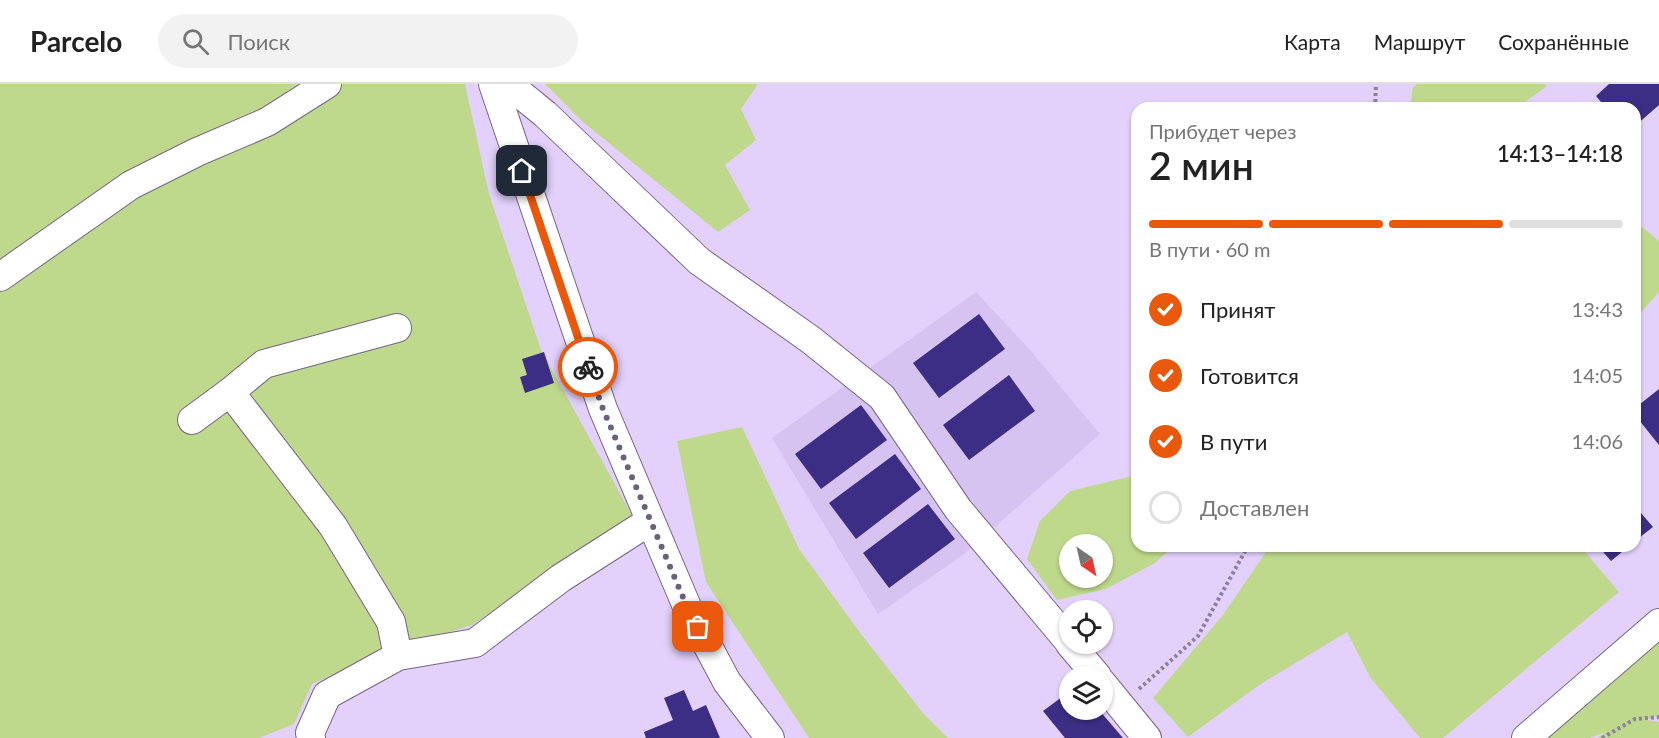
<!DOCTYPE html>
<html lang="ru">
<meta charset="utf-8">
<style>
:root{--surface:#fff;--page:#f2f2f2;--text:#222;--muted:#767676;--line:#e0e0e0;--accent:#ea580c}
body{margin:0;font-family:Lato,sans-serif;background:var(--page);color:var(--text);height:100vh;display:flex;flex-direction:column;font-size:22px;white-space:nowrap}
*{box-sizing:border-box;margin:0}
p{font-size:20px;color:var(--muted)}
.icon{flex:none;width:33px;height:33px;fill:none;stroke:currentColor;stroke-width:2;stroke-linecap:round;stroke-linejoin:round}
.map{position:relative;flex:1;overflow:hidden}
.sheet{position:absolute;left:1131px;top:18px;width:510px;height:450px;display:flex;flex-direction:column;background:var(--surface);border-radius:18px;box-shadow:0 2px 4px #0004}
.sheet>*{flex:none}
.needle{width:39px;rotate:146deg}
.tools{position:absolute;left:1059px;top:450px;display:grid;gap:12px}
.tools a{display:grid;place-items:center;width:54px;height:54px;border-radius:50%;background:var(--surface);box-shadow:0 2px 4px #0004;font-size:30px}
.pin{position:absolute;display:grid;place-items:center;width:51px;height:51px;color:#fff;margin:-26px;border-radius:12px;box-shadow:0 3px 9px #0006}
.courier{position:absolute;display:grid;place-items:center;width:60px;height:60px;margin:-30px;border:4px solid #ea580c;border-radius:50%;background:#fff;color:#222;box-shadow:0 2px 8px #0007}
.summary em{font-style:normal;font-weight:600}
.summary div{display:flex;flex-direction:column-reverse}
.summary{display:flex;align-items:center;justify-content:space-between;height:102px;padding:0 18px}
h1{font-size:39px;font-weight:600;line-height:45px}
.bar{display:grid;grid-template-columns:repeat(4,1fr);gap:9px 6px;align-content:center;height:72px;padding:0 18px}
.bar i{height:8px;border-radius:4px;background:var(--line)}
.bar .on{background:var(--accent)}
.bar p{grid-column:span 4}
ol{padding:0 18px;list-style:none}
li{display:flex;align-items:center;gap:18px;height:66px}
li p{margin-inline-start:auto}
li .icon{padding:6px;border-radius:50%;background:var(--accent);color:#fff;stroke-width:4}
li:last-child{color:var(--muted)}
li i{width:33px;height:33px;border:3px solid var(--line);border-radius:50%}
header{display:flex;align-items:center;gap:36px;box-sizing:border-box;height:84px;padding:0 30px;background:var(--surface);border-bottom:2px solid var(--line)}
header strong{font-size:28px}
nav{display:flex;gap:33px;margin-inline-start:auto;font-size:21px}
.search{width:420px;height:54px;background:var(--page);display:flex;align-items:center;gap:15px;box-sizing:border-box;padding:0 21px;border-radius:33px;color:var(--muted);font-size:22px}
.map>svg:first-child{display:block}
</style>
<header>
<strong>Parcelo</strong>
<div class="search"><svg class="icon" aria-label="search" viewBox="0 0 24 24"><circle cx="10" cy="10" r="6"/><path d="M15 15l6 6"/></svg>Поиск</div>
<nav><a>Карта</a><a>Маршрут</a><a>Сохранённые</a></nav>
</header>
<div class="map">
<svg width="1659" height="654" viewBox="0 0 1659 654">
<rect width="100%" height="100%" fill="#e3d1fb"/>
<!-- built -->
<path fill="#d7c3f2" d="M976,208L1031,267L1100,350L963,471L878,530L772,354Z"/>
<!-- green -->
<path fill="#bed98b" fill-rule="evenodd" d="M0,0H465L489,110L541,266L633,433L472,541L375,572L312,600L294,640L259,654H0Z
M545,0H758L741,25L756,56L725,81L750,126L718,148L583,38Z
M1417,0H1545L1547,2L1517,24H1410L1413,3Z
M1635,137L1659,157V208L1635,235Z
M742,343L799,465L861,550L923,629L948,654H809L706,498L677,357Z
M1137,391V462H1173L1155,479L1106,505L1057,516L1027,475L1040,437L1070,407ZM1070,460H1102V494H1070Z
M1270,462H1580L1619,508L1443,654H1420L1370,593L1347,548L1262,599L1188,653L1153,614L1223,531Z
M1659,555V631L1645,636L1659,638V654H1597L1606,648L1589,654H1537Z"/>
<!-- building -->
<path fill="#3b2e84" d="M1609,0H1659V21L1635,42V24H1606L1596,12Z
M979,230L1005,265L939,314L913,279Z
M544,268L554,299L525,309L520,293L527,291L522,275Z
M1009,291L1035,327L969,376L943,341Z
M1659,305V361L1635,331V324Z
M861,321L887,356L821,405L795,370Z
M895,370L921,405L856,455L829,419Z
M928,420L955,455L889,504L863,469Z
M1635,422L1653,443L1635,457Z
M1598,462H1629L1611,477Z
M684,606L693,627L706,621L720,654H646L644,648L673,636L664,614Z
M1070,607V626H1099L1123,654H1065L1043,627Z"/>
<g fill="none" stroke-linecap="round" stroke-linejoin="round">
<defs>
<path id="minor" d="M493,0L603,325L688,525L727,598L770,654
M508,0L545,30L699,177L811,256L882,313L958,425L1070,559
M0,193L131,101L197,68L267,38L327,0
M230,308L264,280L397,244
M192,336L230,308L333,442L391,538L398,572
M1070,560L1097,592
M1102,599L1147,654
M311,654L310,649L327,611L398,572L475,559L561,494L650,437
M1526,654L1659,539"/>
</defs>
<!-- minor casing -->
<use href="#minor" stroke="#756589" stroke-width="30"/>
<!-- path -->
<path stroke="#8d809e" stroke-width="4" stroke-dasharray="3 3" stroke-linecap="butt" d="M1375,24L1376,0
M1139,605L1198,552L1248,462
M1602,654L1635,635L1659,633"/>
<!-- minor -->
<use href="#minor" stroke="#fff" stroke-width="28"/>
</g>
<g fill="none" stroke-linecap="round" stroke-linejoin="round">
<!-- done -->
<path stroke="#6c617a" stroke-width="6" stroke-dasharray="0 10.8" d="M588,283L603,325L688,525L698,543"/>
<!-- route -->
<path stroke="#ea580c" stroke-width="8" d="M522,87L588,283"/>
</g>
</svg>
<div class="tools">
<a><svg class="needle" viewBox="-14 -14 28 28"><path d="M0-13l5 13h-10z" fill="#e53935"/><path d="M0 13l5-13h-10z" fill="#767676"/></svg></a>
<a><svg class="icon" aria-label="locate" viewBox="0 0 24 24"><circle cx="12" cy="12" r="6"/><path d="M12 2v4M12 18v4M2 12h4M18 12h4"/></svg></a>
<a><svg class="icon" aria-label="layers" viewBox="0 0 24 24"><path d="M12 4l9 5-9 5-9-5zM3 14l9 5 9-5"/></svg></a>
</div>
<div class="pin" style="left:698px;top:543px;background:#ea580c"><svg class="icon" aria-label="bag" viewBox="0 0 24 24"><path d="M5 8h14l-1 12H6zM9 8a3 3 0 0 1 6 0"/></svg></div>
<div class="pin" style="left:522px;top:87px;background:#1f2937"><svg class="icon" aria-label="home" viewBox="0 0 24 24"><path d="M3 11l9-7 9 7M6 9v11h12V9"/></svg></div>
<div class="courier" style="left:588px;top:283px"><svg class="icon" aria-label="bike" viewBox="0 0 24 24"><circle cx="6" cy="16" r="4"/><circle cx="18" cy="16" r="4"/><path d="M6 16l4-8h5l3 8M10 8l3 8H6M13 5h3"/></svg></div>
<section class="sheet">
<div class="summary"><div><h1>2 мин</h1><p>Прибудет через</p></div><em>14:13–14:18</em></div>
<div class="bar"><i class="on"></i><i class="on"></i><i class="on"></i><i></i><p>В пути · 60 m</p></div>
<ol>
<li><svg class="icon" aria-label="check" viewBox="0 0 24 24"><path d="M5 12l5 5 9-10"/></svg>Принят<p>13:43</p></li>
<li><svg class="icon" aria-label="check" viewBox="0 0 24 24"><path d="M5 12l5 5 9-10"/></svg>Готовится<p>14:05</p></li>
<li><svg class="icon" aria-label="check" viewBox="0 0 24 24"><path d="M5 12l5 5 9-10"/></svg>В пути<p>14:06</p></li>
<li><i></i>Доставлен</li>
</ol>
</section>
</div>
